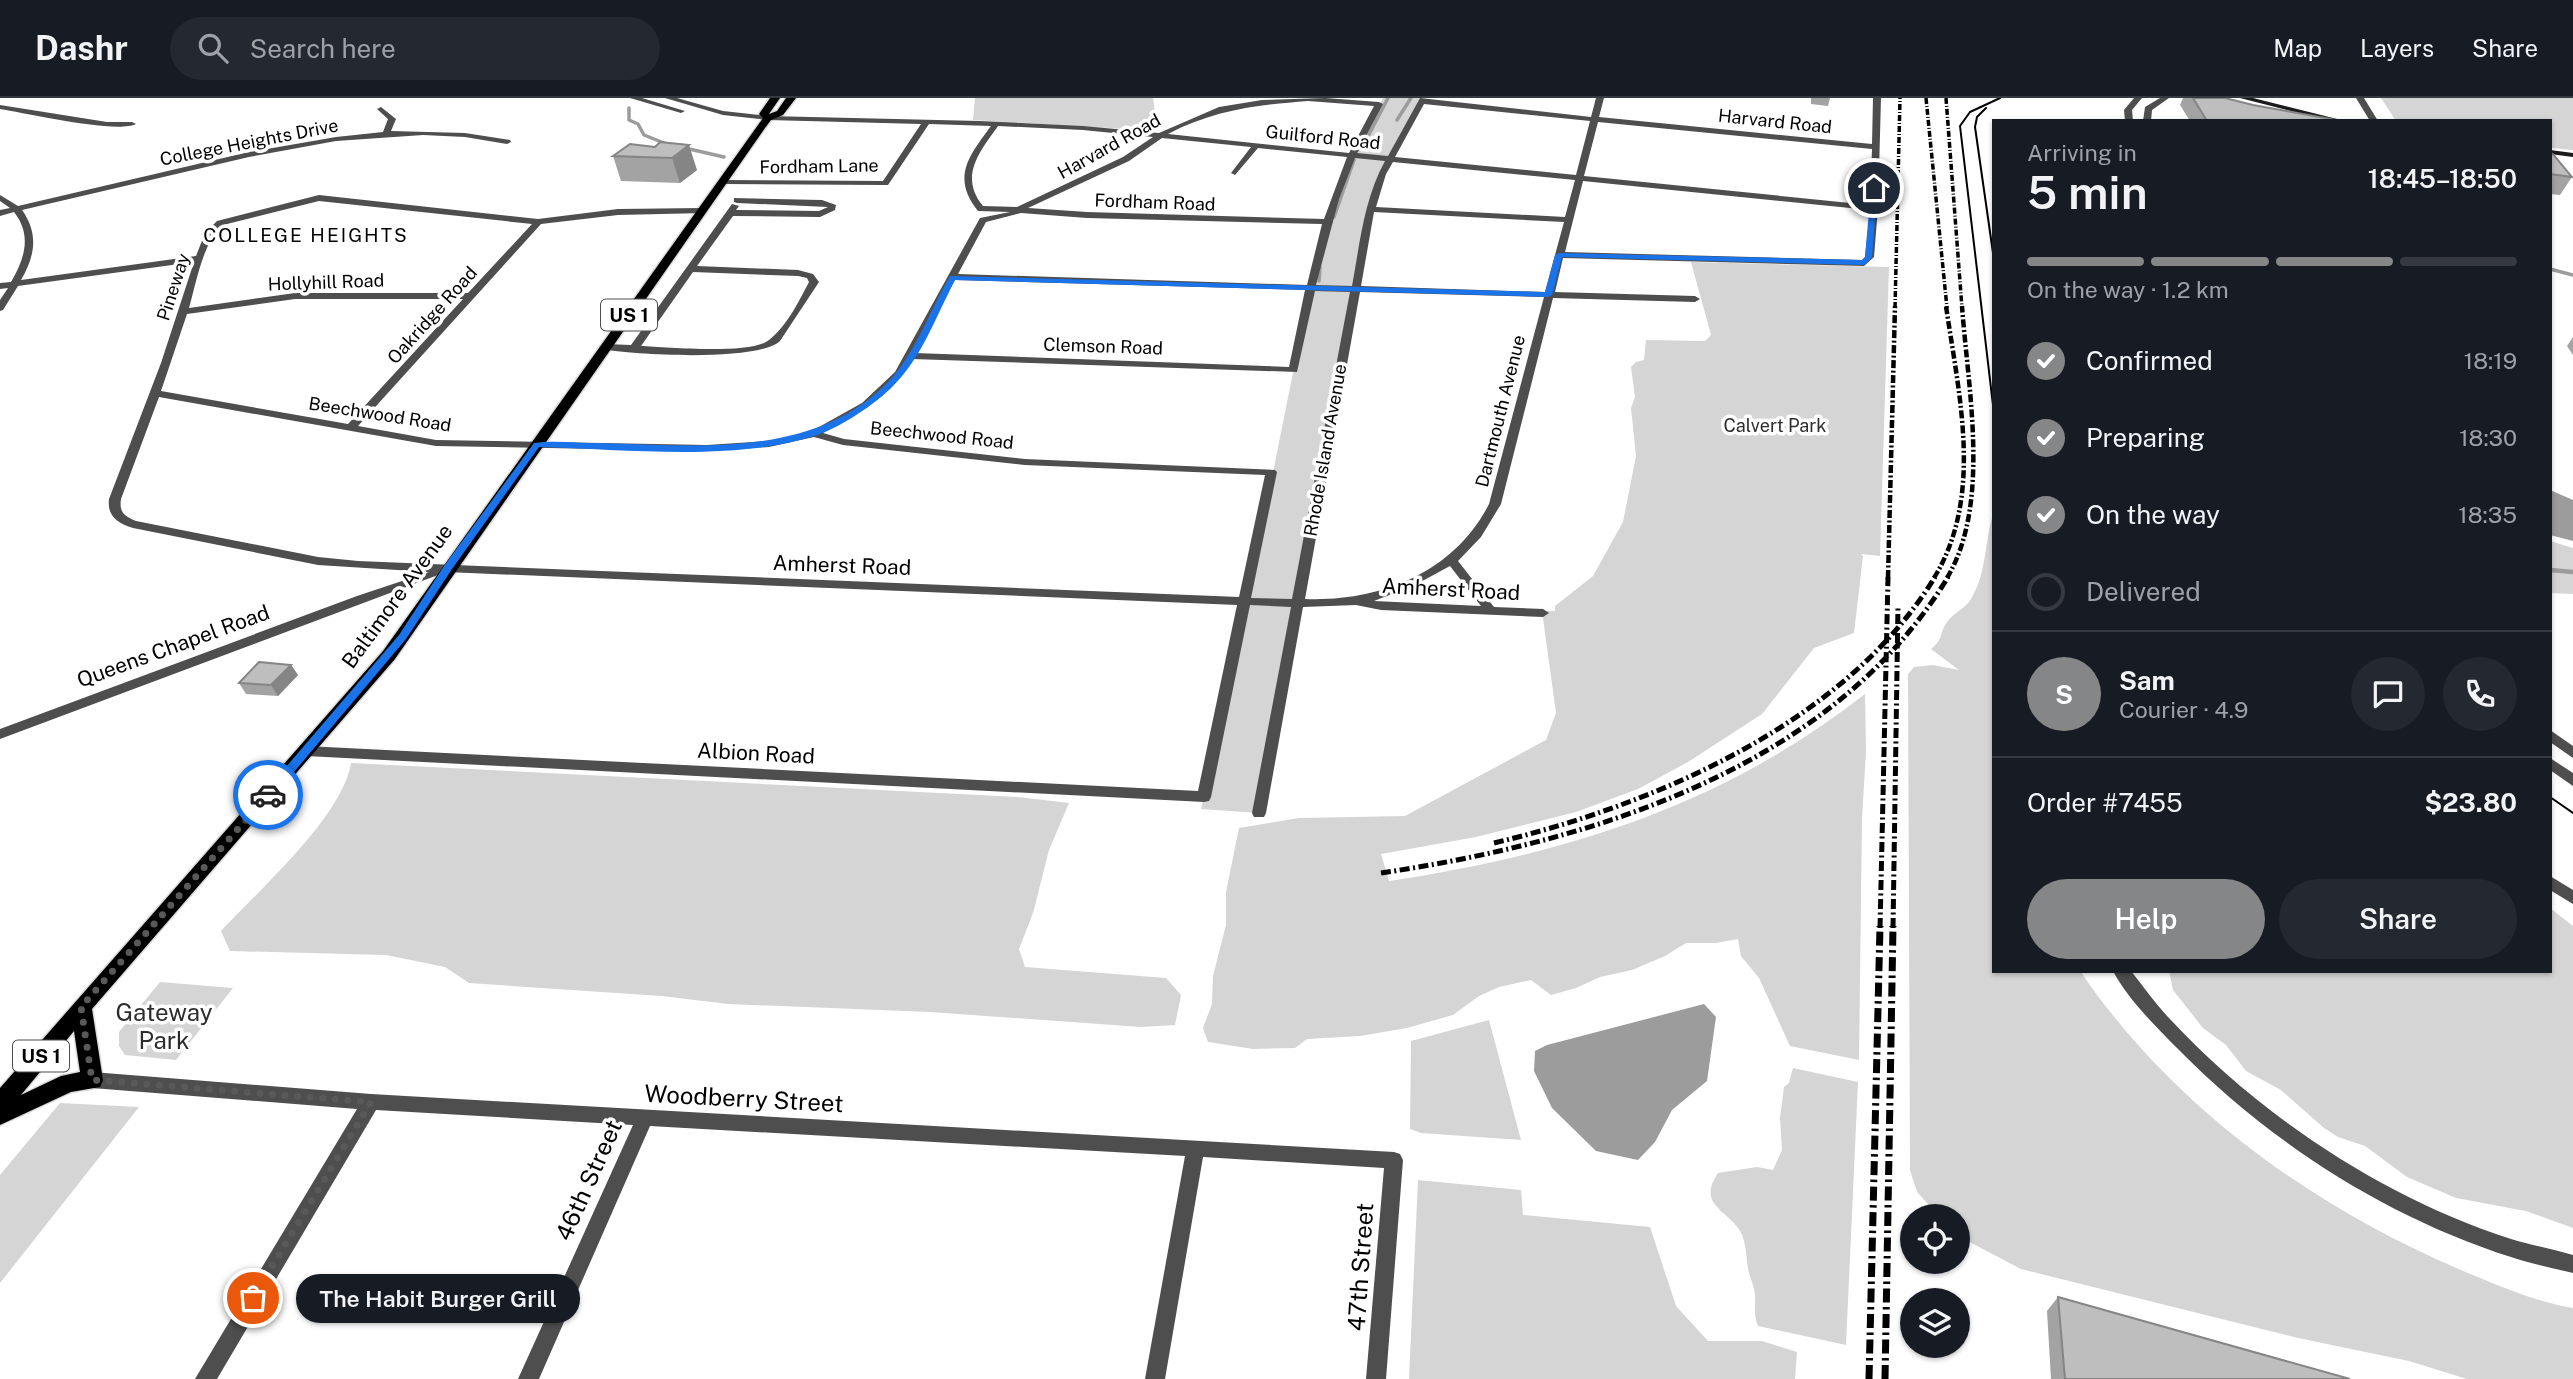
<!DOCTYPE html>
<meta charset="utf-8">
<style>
:root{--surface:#171b24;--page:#242831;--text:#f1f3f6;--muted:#9ea1a6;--line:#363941;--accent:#858687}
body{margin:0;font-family:"Public Sans",sans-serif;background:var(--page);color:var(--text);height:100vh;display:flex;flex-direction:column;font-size:26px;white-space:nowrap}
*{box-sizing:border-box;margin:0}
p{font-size:23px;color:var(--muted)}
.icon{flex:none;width:38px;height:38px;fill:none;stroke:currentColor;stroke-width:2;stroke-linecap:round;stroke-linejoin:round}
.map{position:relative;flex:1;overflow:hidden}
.side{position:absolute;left:1992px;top:21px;width:560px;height:854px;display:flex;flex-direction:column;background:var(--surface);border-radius:0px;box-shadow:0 2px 5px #0004}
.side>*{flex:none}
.fabs{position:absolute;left:1900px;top:1106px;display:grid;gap:14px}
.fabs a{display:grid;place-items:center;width:70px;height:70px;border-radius:50%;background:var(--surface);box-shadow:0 2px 5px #0004;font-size:35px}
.pin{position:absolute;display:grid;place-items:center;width:60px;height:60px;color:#fff;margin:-30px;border:4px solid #fff;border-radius:50%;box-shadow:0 2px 7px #0007}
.courier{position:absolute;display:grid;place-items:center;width:70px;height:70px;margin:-35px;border:5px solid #1a73e8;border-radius:50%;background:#fff;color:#222;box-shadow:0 2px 9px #0007}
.bubble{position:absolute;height:49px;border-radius:24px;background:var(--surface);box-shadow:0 2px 5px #0004;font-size:23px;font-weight:600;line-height:49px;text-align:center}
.headline em{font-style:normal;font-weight:600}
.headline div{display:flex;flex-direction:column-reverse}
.headline{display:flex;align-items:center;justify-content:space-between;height:119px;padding:0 35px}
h1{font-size:46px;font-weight:600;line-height:52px}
.bar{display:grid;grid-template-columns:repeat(4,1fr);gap:10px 7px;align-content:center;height:84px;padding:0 35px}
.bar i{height:9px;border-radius:5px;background:var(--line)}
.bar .active{background:var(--accent)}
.bar p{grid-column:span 4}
.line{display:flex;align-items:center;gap:18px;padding:0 35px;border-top:2px solid var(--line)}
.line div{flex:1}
.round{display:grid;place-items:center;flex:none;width:74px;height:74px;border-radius:37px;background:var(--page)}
ol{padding:0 35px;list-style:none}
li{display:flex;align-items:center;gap:21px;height:77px}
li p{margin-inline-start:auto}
li .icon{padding:7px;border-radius:50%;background:var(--accent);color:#fff;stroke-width:4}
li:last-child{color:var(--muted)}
li i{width:38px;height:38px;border:4px solid var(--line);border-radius:50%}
.cta{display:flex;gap:14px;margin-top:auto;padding:14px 35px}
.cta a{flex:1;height:80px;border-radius:42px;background:var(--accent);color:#fff;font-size:28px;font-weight:600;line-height:80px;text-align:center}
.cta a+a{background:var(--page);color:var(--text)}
header{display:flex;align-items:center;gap:42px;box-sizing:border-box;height:98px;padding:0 35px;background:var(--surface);border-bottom:2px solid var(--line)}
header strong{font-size:33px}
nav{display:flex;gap:38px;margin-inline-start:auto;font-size:24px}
.search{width:490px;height:63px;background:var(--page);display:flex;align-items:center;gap:18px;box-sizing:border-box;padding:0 24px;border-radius:38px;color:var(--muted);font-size:26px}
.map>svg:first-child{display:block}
</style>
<header>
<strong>Dashr</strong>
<div class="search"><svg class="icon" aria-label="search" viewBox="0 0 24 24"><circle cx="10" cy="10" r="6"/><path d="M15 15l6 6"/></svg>Search here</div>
<nav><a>Map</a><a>Layers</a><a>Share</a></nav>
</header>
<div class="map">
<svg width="2573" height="1281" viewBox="0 0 2573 1281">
<rect width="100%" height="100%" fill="#fff"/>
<!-- green -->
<path fill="#d5d5d5" d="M975,0H1153L1158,33L973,22Z
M1383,0H1420L1379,75L1259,715L1201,711L1245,514L1310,190L1337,90Z
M2381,0H2573V52L2550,50V23H2396Z
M1691,164L1889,169L1880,458L1861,456L1863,458L1854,535L1814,550L1762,616L1688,664L1638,691L1576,714L1476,739L1381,756L1389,783C1566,756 1722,708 1865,596L1866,653L1862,721L1859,962L1790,948L1759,880L1741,858L1738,841L1716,845H1686L1665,858L1632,872L1600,879L1576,890L1551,897L1531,882L1499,889L1479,898L1453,917L1407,930L1360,938L1307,941L1295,950L1253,951L1208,944L1203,930L1212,906L1213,878L1226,827V794L1239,730L1299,720L1405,718L1546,642L1556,615L1542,513H1555V508L1593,478L1623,424L1636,358L1631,310L1635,299L1631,269L1636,264L1644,262L1646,242L1705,243L1711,237Z
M1993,417V873H2080C2173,1009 2312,1109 2463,1173C2497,1187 2536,1204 2573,1210V1281H2467L2409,1263L2298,1240L2021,1171L1958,1138V1118H1939L1917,1094L1910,1072L1908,576L1914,569L1933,567L1959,572L1931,551C1944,541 1939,535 1947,524C1953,515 1966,510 1971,501C1987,475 1984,445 1993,417Z
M2550,443L2573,450V496L2550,495Z
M351,665L1018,699L1069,705L1049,752L1033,815L1019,851L1025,869L1166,880L1181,897L1175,927L1141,929L930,914L728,906L662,898L469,885L445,869L386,857L230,853L221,833C258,793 343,718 351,665Z
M2550,810L2573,828V1130L2526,1113L2456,1100L2407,1079L2365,1048L2338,1039L2324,1030L2281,992L2246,973L2226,947L2203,930L2173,892L2169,873H2550Z
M160,884L233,890L176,962L125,957L119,948V934Z
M1489,922L1521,1042L1421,1035L1410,1031L1411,943Z
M1793,970L1858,984L1846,1247L1758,1228C1753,1216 1756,1208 1755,1196C1754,1188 1751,1182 1749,1175C1746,1163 1747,1149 1742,1137C1732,1113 1695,1109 1718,1075L1757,1069L1773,1072L1782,1052L1780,1020L1784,989L1789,985Z
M60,1005L139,1009L0,1185V1077Z
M1418,1082L1521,1092L1523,1117L1650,1129L1676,1208L1708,1243H1762L1797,1254L1795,1281H1409Z"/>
<!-- water -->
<path fill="#9c9c9c" d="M2550,392L2573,402V443L2550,437Z
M1704,906L1716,919L1707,983L1672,1012L1655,1044L1638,1062L1596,1053L1552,1010L1534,973L1535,953L1547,947Z"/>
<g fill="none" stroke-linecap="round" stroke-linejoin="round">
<!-- stream-far1 -->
<path stroke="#9c9c9c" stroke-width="3.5" d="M629,10V22L638,26L644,37L669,47
M1397,22L1411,0
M685,50L724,59
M1356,54L1366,42L1388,0
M1334,119L1354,62
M2550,171L2573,177
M1319,183L1320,169"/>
<!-- stream -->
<path stroke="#9c9c9c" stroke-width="4.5" d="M2550,472L2573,474"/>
<defs>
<path id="primary" d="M770,0H780L769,16L777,13L786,0H796L783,17L771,22L765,30L395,561L92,911L103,982L100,989L71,994L0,1027V990L383,553L763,20L759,16ZM74,933L80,974L61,978L21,997Z"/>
</defs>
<!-- primary casing -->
<use href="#primary" stroke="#dbdbdb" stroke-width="3"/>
<!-- minor -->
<path fill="#4e4e4e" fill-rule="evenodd" d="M630,0H642L685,13L681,15Z
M665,0H677L723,13L768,18L980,23L1083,28L1159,35L1219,9L1262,2L1325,0L1379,4L1383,6L1357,55L1388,58L1420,0L1591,19L1596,0H1604L1599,19L1872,46L1873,0H1881L1878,110L1874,159L1864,168L1563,160L1555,194L1695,198L1700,201L1695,204L1553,200L1501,406L1481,439L1458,463L1494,509L1543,511L1549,515L1543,519L1381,512L1356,507L1303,509L1266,715L1264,719H1254L1252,715L1291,509L1250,507L1211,699L1209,703L1204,704L306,658L299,653L306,648L1198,693L1237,507L446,474L0,641V631L357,498L429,474L318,467L133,430C117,425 107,418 109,401L161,265L194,164L18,188L3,212L0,213V202L8,190L0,191V185L11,184C25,160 32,137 14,114L0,118V112L10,110L0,103V97L18,108L249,54L336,39L383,34L388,21L377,11L381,9L396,21L391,33L465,35L510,42L511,44L507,46L465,39L423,37L336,43L249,59L22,112C39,136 35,158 21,182L196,158L205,135L217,123L319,97L538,121L618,111L702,110L706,113L705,115L618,117L541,126L358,328L436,342L707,347L769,343L810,334L862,305L895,274L980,120L1010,114L978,113C951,79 969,58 991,28L929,26L888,87H885L723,86H720V82L883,83L921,26L768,22L723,17ZM1308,3L1374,8L1349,55L1168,36C1214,12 1257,7 1308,3ZM1424,6L1590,23L1576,77L1395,59ZM1598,24L1872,51L1870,107L1584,78ZM998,28L1083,32L1153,39L1123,59L1017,109L983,108C959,78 979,55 998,28ZM1162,40L1251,49L1231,75L1235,77L1258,50L1347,59L1324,121L1087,114L1028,110L1129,63ZM1355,60L1385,63C1364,101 1360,145 1352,188L1316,187L1339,101ZM1393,64L1575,82L1565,119L1376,109L1386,76ZM1583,83L1870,112L1865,159L1862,162L1565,154ZM319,103L532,126L468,195H295L189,210C196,186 203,143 223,127ZM1374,114L1564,124L1545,194L1361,188ZM1021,115L1087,120L1322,126L1307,187L958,176L986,124ZM955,182L1305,192L1289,269L915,255ZM1315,193L1350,194L1292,501L1251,500L1277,374L1275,372L1025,361L844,341L823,335C858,316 893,297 912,261L1297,274ZM1360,194L1544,199L1489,406C1454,475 1379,504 1305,501ZM295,201H463L348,326L161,293L187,216ZM159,299L436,348L707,353L769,349L814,339L843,347L1025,367L1265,377L1239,499L358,463L318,459L136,423C124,418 119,414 121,401ZM1450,468L1481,508L1374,503L1415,487Z
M2356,0H2364L2378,23H2370Z
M0,7L107,24H132L136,26C116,36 26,15 0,11Z
M734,100L822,102L836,107L835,112L820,119L733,118L697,168L798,172L813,176L819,184L780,243C758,264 634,257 602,251L601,249L606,246L631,247L732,106L739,108L736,112L819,113L828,109L737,105L734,104ZM693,174L798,178L807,180L809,184C799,203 787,228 769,242C751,257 666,249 641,248Z
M2550,778L2573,792V806L2550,792Z
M2113,873H2131C2143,888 2155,905 2168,919C2260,1018 2382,1099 2511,1141C2531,1147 2552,1151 2573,1157V1175C2553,1170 2532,1166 2511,1159C2386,1119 2269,1044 2177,950C2156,929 2127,900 2113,873Z
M92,974L371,996L1394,1054L1400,1056L1403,1062L1386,1281H1366L1384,1070L1203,1059L1165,1281H1145L1185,1058L650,1028L539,1281H518L633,1027L376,1012L217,1281H195L357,1011L92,990L86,987L83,982L86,977Z"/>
<!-- tertiary -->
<path fill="#4e4e4e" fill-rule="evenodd" d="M2134,0H2142L2132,12L2133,23H2125L2124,12Z
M2160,0H2169L2152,12L2151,23H2143L2145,9Z
M2550,632L2573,648V660L2550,644Z
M2550,660L2573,675V688L2550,672Z"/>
<!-- secondary -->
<path fill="#1b1b1b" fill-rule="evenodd" d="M2240,0H2253L2345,23H2330Z
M2550,52L2573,55V59L2550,56Z"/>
<!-- primary -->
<use href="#primary" fill="#000" fill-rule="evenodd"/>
<!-- tram -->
<path stroke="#000" stroke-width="2" d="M1986,10L1977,19L1975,29L1993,155
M1993,307L1960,28L1970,14L2000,0
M2550,699L2573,715"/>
<!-- rail-far3 -->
<path stroke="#000" stroke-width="3.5" stroke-dasharray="6 2 1 2" stroke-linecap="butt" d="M1926,0L1947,210
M1946,0L1962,210
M1895,210L1900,0"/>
<!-- rail-far2 -->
<path stroke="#000" stroke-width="4.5" stroke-dasharray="8 2.5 2 2.5" stroke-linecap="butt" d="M1888,480L1895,208
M1934,480C1984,398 1959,298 1946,208
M1947,480C1991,406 1968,292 1962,208"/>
<!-- rail-far1 -->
<path stroke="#000" stroke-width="5" stroke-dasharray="10 3.5 2 3.5" stroke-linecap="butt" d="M1494,745C1654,707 1845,626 1935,479
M1381,775C1590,744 1832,671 1948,479
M1880,830L1888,479
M1893,830L1898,507"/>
<!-- rail -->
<path stroke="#000" stroke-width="7" stroke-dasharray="14 4.5 2.5 4.5" stroke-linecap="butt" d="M1869,1281L1880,828
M1885,1281L1893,828"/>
</g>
<!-- wall -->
<path fill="#a3a3a3" d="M1811,0H1830L1828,8L1811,6Z
M2183,0H2193L2253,7L2342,23H2190L2180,7Z
M655,49L697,72L680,85L621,83L613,58Z
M2550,55L2572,79L2560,97L2550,96Z
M2573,239V257L2567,248Z
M291,567L298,577L278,598L246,596L239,585Z
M2058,1199L2350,1281H2051L2047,1213Z"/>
<!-- shaded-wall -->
<path fill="#858585" d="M689,47L697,72L680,85L672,60Z
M291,567L298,577L278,598L271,587Z"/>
<!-- building -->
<path fill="#bebebe" stroke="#858585" stroke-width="2" d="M2193,0H2225L2253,7L2342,23H2207Z
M660,44L689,47L672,60L613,58L630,46L655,49Z
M2550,55L2553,56L2572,79L2550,76Z
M259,564L291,567L271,587L239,585Z
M2058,1199L2350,1281H2065Z"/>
<!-- route -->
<path fill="#1a73e8" d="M1874,88L1877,90L1872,159L1864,167L1562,159L1552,197L1548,199L955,182C937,216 922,259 894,287C876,306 838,331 814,338C732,364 625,351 539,349L452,471L406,541L272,700L268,701L262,697L399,537L444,468L534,345C554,342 577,345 597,345C696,347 813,362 889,283C916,254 930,212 950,178L1545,194L1555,157L1559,155L1862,162L1865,159L1871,90Z"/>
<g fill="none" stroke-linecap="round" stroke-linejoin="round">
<!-- done -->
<path stroke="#595959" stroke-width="7" stroke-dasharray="0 12.6" d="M253,1200L371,1004L92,982L81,909L268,697"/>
</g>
<g text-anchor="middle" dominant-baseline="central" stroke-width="7" stroke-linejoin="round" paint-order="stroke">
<!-- far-street labels -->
<g font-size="18" fill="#000" stroke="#fff">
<text transform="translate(1775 23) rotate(6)">Harvard Road</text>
<text transform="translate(1323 39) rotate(6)">Guilford Road</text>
<text transform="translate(249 44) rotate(-11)">College Heights Drive</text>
<text transform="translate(1109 48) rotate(-29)">Harvard Road</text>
<text transform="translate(819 68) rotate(-1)">Fordham Lane</text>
<text transform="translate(1155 104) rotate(2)">Fordham Road</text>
<text transform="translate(326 184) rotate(-2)">Hollyhill Road</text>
<text transform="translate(173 189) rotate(-72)">Pineway</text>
<text transform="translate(432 217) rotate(-48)">Oakridge Road</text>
<text transform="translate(1103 248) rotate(2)">Clemson Road</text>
<text transform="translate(1500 313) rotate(-76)">Dartmouth Avenue</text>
<text transform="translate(380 316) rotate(9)">Beechwood Road</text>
<text transform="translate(942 337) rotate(6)">Beechwood Road</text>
<text transform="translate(1325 352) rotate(-80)">Rhode Island Avenue</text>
</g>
<!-- far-park labels -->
<g font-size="18" fill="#2c2c2c" stroke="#fff">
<text x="1775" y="327">Calvert Park</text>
</g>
<!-- far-neighbourhood labels -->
<g font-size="19" letter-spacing="2" fill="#000" stroke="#fff">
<text x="306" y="137">COLLEGE HEIGHTS</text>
</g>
<!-- shield labels -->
<g fill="#fff" stroke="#4c4c4c" stroke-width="2">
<rect x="601" y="201.5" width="56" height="31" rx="5"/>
<rect x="13" y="942.5" width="56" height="31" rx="5"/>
</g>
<g font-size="19" font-weight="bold" fill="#000">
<text x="629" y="217">US 1</text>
<text x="41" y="958">US 1</text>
</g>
<!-- street labels -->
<g font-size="21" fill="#000" stroke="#fff">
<text transform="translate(842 467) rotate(2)">Amherst Road</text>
<text transform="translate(1451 491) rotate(3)">Amherst Road</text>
<text transform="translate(397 498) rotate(-54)">Baltimore Avenue</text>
<text transform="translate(173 548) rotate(-20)">Queens Chapel Road</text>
<text transform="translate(756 655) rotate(3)">Albion Road</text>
</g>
<!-- near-park labels -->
<g font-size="24" fill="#2c2c2c" stroke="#fff">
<text x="164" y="914">Gateway<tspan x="164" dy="28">Park</tspan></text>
</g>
<!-- near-street labels -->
<g font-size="24" fill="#000" stroke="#fff">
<text transform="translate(744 1000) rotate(3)">Woodberry Street</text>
<text transform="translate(588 1082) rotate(-66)">46th Street</text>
<text transform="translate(1360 1169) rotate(-86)">47th Street</text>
</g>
</g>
</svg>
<div class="fabs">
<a><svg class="icon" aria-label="locate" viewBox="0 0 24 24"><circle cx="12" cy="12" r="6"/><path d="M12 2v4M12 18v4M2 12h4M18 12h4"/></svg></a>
<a><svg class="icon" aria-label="layers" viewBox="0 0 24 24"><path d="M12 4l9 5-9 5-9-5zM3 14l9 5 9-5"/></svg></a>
</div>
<div class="pin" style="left:253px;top:1200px;background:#ea580c"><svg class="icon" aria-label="bag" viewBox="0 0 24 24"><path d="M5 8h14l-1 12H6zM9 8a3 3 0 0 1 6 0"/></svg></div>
<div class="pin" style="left:1874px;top:90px;background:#1f2937"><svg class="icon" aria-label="home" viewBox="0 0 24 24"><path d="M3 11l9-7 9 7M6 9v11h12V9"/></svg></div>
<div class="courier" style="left:268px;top:697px"><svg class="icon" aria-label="car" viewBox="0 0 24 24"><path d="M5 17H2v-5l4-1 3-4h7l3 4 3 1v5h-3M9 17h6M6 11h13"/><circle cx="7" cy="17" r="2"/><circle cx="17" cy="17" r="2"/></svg></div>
<div class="bubble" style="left:296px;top:1176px;width:284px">The Habit Burger Grill</div>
<section class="side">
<div class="headline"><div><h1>5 min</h1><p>Arriving in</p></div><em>18:45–18:50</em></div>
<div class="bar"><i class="active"></i><i class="active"></i><i class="active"></i><i></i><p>On the way · 1.2 km</p></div>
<ol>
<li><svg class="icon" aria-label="check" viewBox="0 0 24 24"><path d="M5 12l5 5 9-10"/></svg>Confirmed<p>18:19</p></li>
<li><svg class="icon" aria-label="check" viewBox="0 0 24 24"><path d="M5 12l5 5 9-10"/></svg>Preparing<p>18:30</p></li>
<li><svg class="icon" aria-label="check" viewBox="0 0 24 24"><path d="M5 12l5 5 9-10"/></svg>On the way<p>18:35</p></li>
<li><i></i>Delivered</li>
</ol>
<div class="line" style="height:126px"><b class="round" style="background:var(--accent);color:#fff">S</b><div><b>Sam</b><p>Courier · 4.9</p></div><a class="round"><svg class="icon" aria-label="chat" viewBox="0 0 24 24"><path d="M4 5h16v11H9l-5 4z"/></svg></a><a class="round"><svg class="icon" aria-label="phone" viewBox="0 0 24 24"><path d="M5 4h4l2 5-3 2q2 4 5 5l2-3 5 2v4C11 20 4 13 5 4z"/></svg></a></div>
<div class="line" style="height:91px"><div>Order #7455</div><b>$23.80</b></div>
<div class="cta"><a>Help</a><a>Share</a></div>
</section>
</div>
